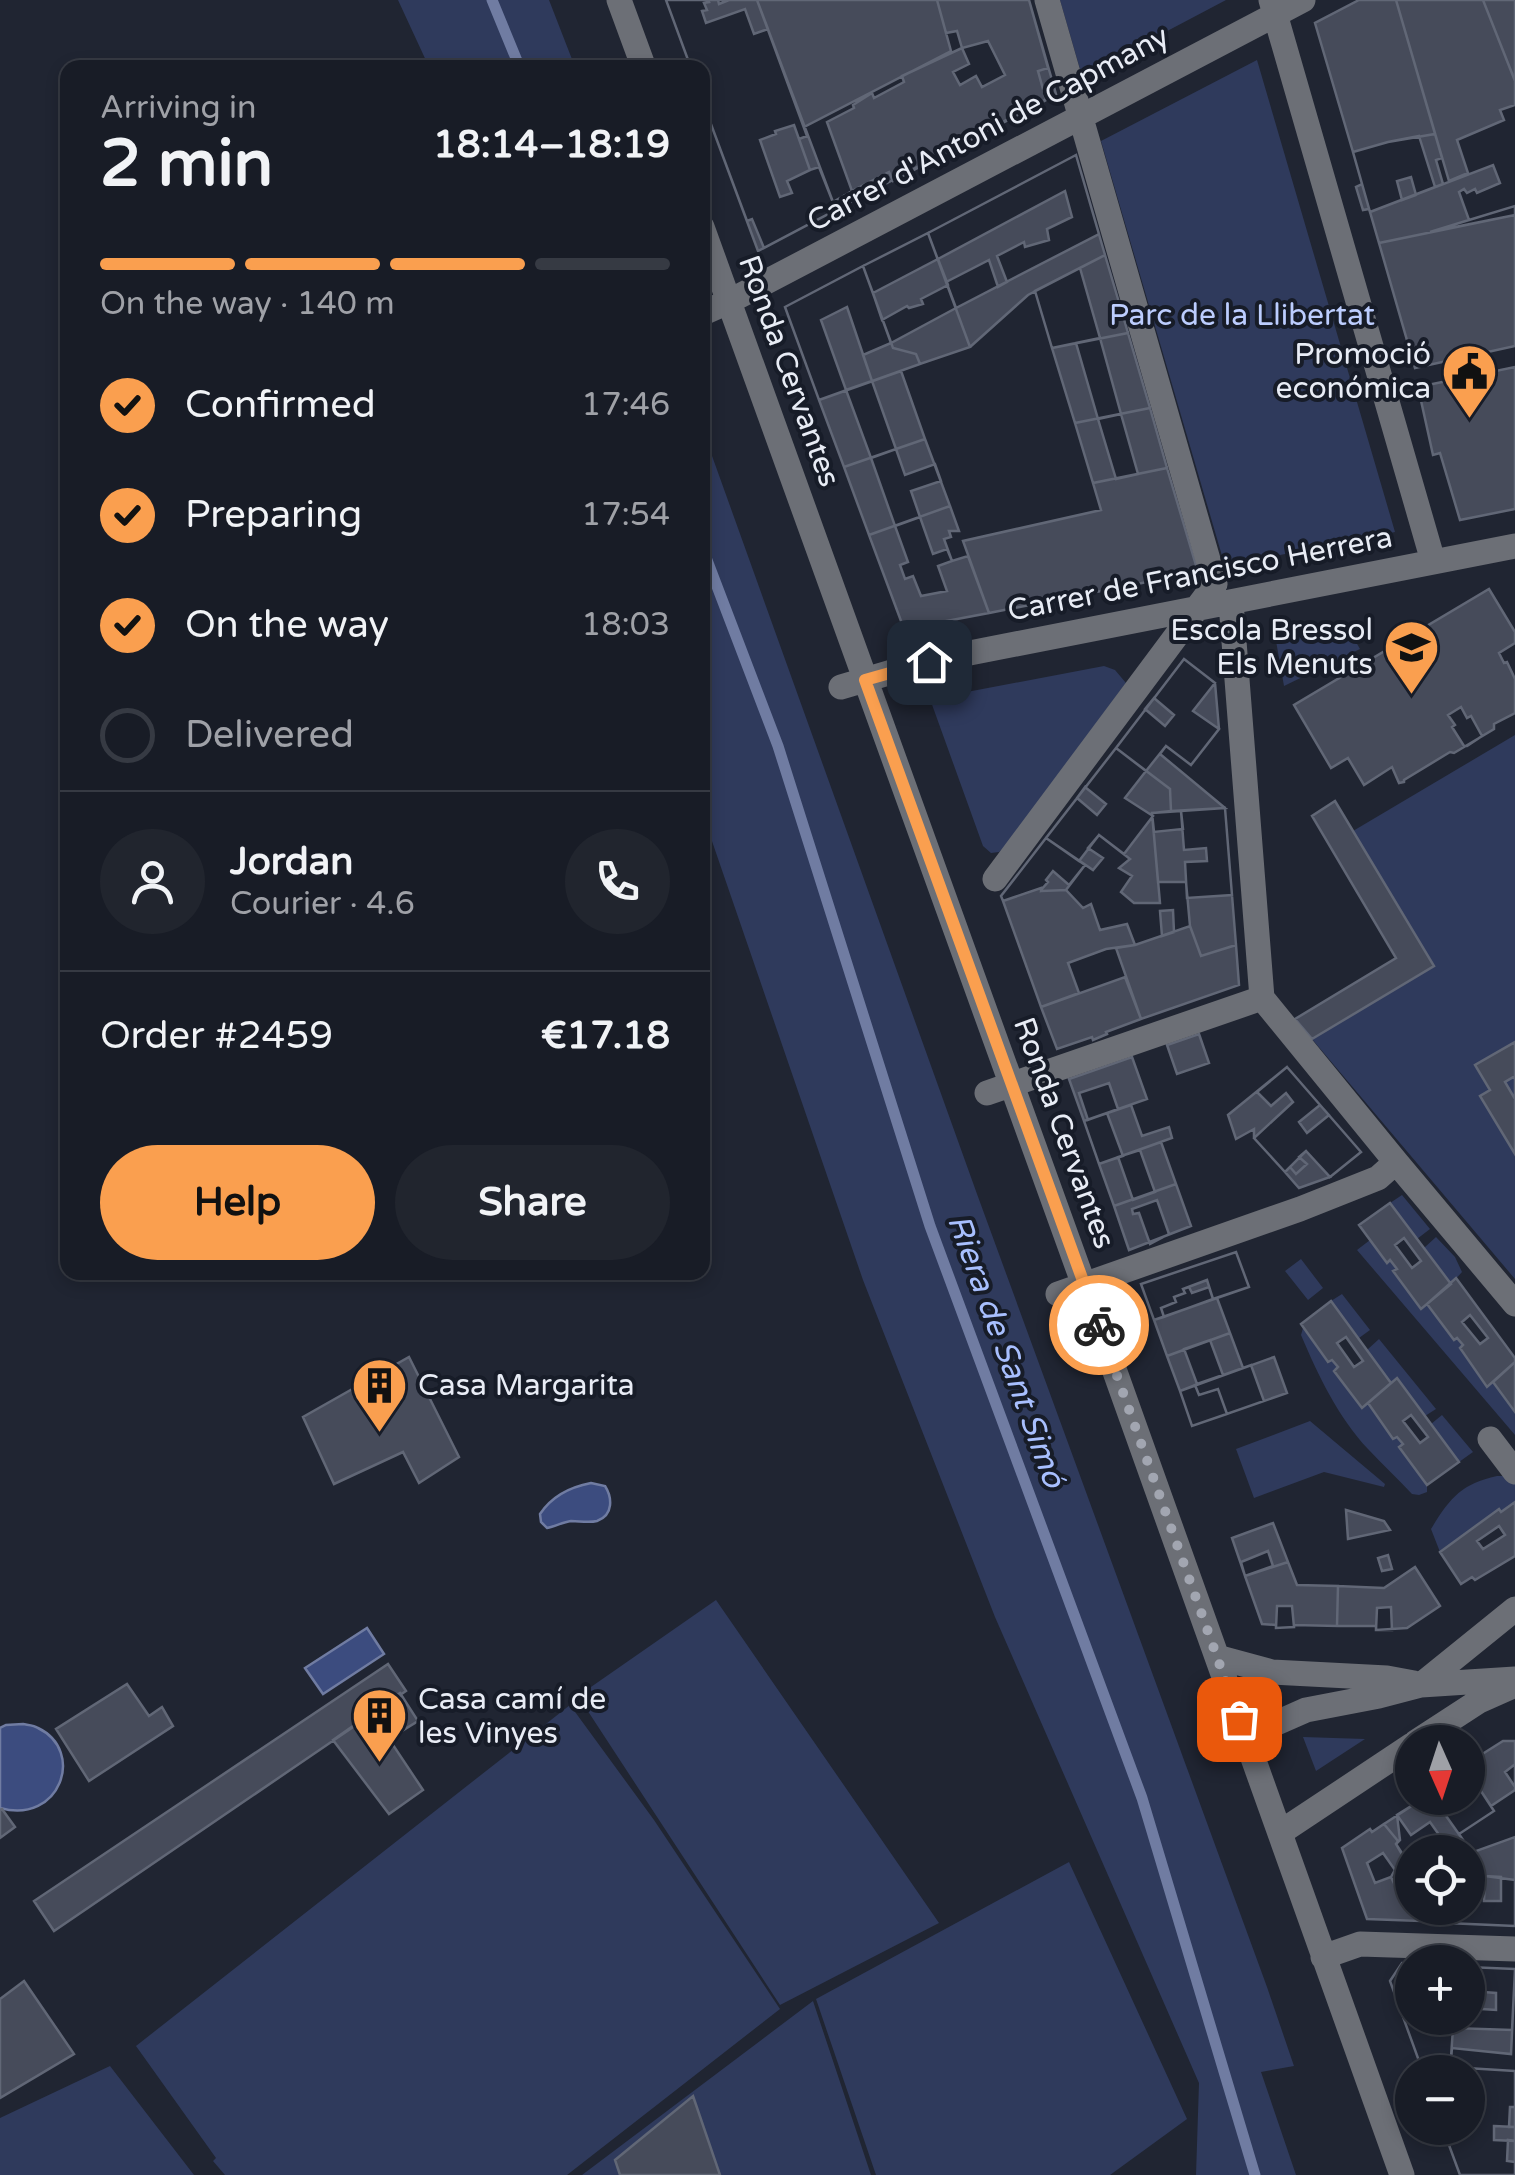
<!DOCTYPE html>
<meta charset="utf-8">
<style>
:root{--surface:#181c26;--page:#21252e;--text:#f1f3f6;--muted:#9fa1a7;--line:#363a43;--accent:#fa9f4f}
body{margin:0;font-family:"Varela Round",sans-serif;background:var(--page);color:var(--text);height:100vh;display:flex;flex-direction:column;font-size:38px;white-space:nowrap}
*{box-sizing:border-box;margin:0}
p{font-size:32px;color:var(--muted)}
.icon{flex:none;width:55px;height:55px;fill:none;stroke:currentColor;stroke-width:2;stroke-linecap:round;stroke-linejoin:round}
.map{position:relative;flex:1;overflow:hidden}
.sheet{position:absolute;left:60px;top:60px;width:650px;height:1220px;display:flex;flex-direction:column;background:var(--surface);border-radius:20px;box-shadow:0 5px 15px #0003,0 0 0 2px var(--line)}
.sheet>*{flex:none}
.needle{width:65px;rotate:177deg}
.fabs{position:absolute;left:1395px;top:1725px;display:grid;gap:20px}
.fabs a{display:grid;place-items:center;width:90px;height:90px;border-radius:50%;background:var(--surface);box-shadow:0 5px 15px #0003,0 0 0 2px var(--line);font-size:50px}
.pin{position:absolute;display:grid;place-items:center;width:85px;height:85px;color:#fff;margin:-42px;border-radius:20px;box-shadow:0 5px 15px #0006}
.courier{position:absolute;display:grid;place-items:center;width:100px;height:100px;margin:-50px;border:8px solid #fa9f4f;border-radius:50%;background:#fff;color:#222;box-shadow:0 2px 12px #0007}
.head em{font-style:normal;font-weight:700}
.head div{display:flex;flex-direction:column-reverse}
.head{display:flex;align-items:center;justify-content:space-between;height:170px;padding:0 40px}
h1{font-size:65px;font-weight:700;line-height:75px}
.bar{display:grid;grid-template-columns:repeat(4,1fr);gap:15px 10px;align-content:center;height:120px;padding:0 40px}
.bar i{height:12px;border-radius:8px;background:var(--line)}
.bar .on{background:var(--accent)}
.bar p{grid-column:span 4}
.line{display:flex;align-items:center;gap:25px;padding:0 40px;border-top:2px solid var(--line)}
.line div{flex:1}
.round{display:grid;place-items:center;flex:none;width:105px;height:105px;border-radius:52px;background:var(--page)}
ol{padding:0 40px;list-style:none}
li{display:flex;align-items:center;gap:30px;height:110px}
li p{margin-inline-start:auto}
li .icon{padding:10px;border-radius:50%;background:var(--accent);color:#111;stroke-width:4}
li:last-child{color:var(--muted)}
li i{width:55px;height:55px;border:5px solid var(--line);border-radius:50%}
.cta{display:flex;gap:20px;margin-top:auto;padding:20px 40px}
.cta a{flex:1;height:115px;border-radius:60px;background:var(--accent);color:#111;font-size:40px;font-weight:700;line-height:115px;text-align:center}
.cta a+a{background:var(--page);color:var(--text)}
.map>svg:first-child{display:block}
</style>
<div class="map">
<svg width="1515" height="2175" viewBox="0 0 1515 2175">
<rect width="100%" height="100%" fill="#202532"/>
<!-- green -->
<path fill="#2f3a5c" d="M398,0H549L575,67H429Z
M1060,0H1226L1082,76Z
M1257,60L1395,532L1225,566L1101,141Z
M702,428L977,1194L1267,1987L1294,2066L1261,2072L1296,2175H1196L1199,2083L995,1617L863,1280L703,815Z
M1349,630L1360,649L1284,686L1276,641Z
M1104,666L1115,670L1126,683L1004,848L999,852L991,853L983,846L930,699Z
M1515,735V1279L1312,1039L1434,965L1353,831Z
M1402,1195L1430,1229L1417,1239L1390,1203Z
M1436,1237L1455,1257L1462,1272L1451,1284L1424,1248Z
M1370,1240L1387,1262L1390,1260L1397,1269L1393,1272L1421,1309L1427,1304L1453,1340L1457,1338L1488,1386L1493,1382L1515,1412V1435L1357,1250Z
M1301,1259L1323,1288L1308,1300L1285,1271Z
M1342,1294L1370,1330L1359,1338L1331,1301Z
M1303,1328L1328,1361L1332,1360L1338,1367L1334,1371L1362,1408L1368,1403L1393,1438L1397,1437L1403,1444L1400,1448L1427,1485V1492L1419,1495L1412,1494C1398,1479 1382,1464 1368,1449C1338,1417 1318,1375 1301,1335Z
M1379,1339L1436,1409L1425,1416L1398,1379L1391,1383L1367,1350Z
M1442,1415L1473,1452L1459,1462L1431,1424Z
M1310,1421L1385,1484L1384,1487L1324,1472L1254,1498L1236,1449Z
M1497,1476H1506L1515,1480V1502L1501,1512L1499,1510L1440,1552L1431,1529C1450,1498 1461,1484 1497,1476Z
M716,1600L939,1923L780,2005L578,1696Z
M570,1705L654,1820L780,2009L567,2175H225L213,2161L216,2158L136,2046Z
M1303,1737L1365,1739L1316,1771Z
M1069,1862L1187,2119L1110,2175H876L816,1999Z
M813,2001L871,2175H582Z
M110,2066L194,2175H0V2118Z"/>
<!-- water -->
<path fill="#3c4c7f" stroke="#707ca2" stroke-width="2.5" d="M591,1483L605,1486C612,1497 614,1515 597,1521C589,1523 579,1521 571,1521C563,1522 556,1526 547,1528L541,1522L540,1514C552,1496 570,1487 591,1483Z
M367,1628L384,1654L323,1694L305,1668Z
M23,1724C28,1725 34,1725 38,1728C86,1751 60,1825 0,1808V1728L6,1725Z"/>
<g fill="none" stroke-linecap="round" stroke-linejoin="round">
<!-- stream -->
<path stroke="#707ca2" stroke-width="11" d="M492,0L520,68
M702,547L778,746L930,1226L1142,1798L1255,2175"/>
</g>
<!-- building -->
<path fill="#464b5a" stroke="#616776" stroke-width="2.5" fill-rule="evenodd" d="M666,0H757L804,127L951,51L937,0H1029L1056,94L758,251L702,100V68H691Z
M666,0H757L804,127L951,51L937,0H1029L1048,68L1038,71L1046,100L893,181L889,172L852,191L833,202L836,210L764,248L752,219L747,221L702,100V68H691Z
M666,0H757L807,136L799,139L810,170L819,167L836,210L764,248L752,219L747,221L702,100V68H691Z
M666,0H757L836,210L764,248L752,219L747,221L702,100V68H691Z
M708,0H718L719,4L729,0H757L768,29L754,34L745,9L706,23L702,11L707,10L704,3L709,2Z
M757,0H937L951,51L804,127Z
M937,0H1029L1048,68L1038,71L1046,100L893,181L889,172L852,191L827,122L854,108L853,105L872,93L874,98L904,82L902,76L962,48L957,31L946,33Z
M1359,0H1396L1435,134L1388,142L1353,152L1315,23Z
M1396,0H1483L1515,81V105L1500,110L1504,120L1457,140L1468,173L1449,181Z
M1483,0H1515V81Z
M988,41L1005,75L982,87L976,76L960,85L953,72L969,64L962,48Z
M794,125L810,170L787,181L792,193L780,197L760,140L776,134L775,131Z
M1435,134L1442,158L1436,160L1443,184L1370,212L1369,209L1363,210L1356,187L1362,184L1353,152L1388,142Z
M1419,136L1435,187L1370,212L1353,152L1388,142Z
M1076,155L1099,234L956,308L928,233Z
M1076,155L1105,255L1028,295L970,347L928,233Z
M1493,165L1500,183L1477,193L1475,189L1467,193L1464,189L1459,192L1469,220L1515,206V215L1379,243L1370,212Z
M1411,177L1416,195L1402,200L1397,181Z
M1065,191L1072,217L1047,229L1049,240L1025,247L1024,242L997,256L1007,282L998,287L989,260L946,282L938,259Z
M1515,206V215L1430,232L1469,220Z
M1515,215V346L1415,368L1379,243Z
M928,233L956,308L891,343L863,266Z
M928,233L970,347L920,364L916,354L893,348L863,266Z
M1105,255L1128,333L1052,348L1035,291Z
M938,259L948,285L921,299L923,304L909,308L907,306L882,320L873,293Z
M863,266L891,343L863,355L872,381L819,400L785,307Z
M863,266L893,348L916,354L920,364L819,400L785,307Z
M1080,268L1100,338L1052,348L1035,291Z
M847,307L872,381L846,390L821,320Z
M1128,333L1150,408L1075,423L1052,348Z
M1100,338L1121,414L1098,419L1076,343Z
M1515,367V509L1460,520L1440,453L1433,455L1418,387Z
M901,371L925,439L844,467L819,400Z
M872,381L896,449L871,458L846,390Z
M1150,408L1167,468L1093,483L1075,423Z
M1121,414L1138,474L1116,479L1098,419Z
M925,439L950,506L869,535L844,467Z
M896,449L905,475L935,464L941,481L911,491L920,517L895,526L871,458Z
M1167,468L1198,572L989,613L963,541L1101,510L1093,483Z
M950,506L959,531H949L951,537L944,539L952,561L968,556L989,613L904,629L869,535Z
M920,517L933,554L947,549L952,561L938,566L947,591L921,596L913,576L905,579L900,565L908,562L895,526Z
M1489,589L1515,632V643L1499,653L1504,663L1507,662L1515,679V713L1494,724V729L1454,753L1450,752L1404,780V782L1399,783L1392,767L1364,785L1348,758L1331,768L1294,705Z
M1184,659L1215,683L1193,711L1219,729L1191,765L1166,746L1146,771L1116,748Z
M1184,659L1215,683L1219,729L1191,765L1166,746L1160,754L1225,808L1171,811L1170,789L1116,748Z
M1154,698L1174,715L1165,726L1145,709Z
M1461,707L1467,718L1471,716L1482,736L1467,746H1464L1452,727L1455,725L1448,715Z
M1116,748L1146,771L1125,798L1153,816L1124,854L1099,835L1079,861L1046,838Z
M1116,748L1170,789L1171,811L1152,813L1160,903H1134L1121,892L1132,876L1119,868L1130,859L1099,835L1088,848L1103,858L1093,870L1046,838Z
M1085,787L1106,804L1097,815L1077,798Z
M1335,801L1434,966L1312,1039L1295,1019L1396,958L1312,816Z
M1225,808L1232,895L1187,898L1185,862L1207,861L1206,848L1184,850L1181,811Z
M1225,808L1236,945L1201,956L1190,926L1186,882H1158L1152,813Z
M1181,811L1183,829L1154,832L1152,813Z
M1046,838L1085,865L1069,885L1053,871L1046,880L1048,882L1041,890V888L1003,901L1001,896Z
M1046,838L1085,865L1066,890L1042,891L1041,888L1003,901L1001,896Z
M1041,888L1042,891L1066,890L1083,908L1091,904L1100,930L1127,924L1135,945L1106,949L1068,963L1079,993L1041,1007L1003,901Z
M1173,910L1174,932L1162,936L1160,911Z
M1190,926L1201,956L1236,945L1239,985L1141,1019L1116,948L1135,945Z
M1125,977L1141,1019L1106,1032L1107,1034L1093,1040L1092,1037L1057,1049L1041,1007Z
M1199,1034L1209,1063L1177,1074L1167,1045Z
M1515,1042V1154L1480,1096L1490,1090L1475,1065Z
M1132,1057L1147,1099L1084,1121L1069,1079Z
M1287,1067L1361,1152L1330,1177L1306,1151L1299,1157L1307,1164L1296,1174L1290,1167L1285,1172L1254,1138V1129L1236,1139L1228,1115Z
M1287,1067L1361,1152L1330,1177L1306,1151L1285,1172L1254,1138L1293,1102L1286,1093L1271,1106L1257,1092Z
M1515,1076V1099L1505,1082Z
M1109,1083L1118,1109L1088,1120L1079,1093Z
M1131,1105L1142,1136L1169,1127L1172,1138L1099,1164L1084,1121Z
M1320,1105L1329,1115L1307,1133L1299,1122Z
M1107,1113L1123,1156L1099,1164L1084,1121Z
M1161,1142L1176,1184L1114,1206L1099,1164Z
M1140,1150L1155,1192L1133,1200L1118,1157Z
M1306,1151L1330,1177L1299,1188L1285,1172L1290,1167L1296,1174L1307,1164L1299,1157Z
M1176,1184L1191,1226L1129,1250L1114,1206Z
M1157,1200L1169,1234L1150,1244L1139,1213L1133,1214L1132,1209Z
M1390,1203L1451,1284L1421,1309L1393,1271L1397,1269L1390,1260L1387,1263L1359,1225Z
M1404,1238L1421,1261L1412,1268L1395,1245Z
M1236,1252L1249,1287L1213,1299L1207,1280L1183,1289L1185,1293L1174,1297L1176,1302L1161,1308L1164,1317L1154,1320L1141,1284Z
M1236,1252L1249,1287L1154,1320L1141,1284Z
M1456,1278L1515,1358V1362L1487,1387L1460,1348L1463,1345L1457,1338L1454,1340L1427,1304Z
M1189,1287L1192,1293L1209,1287L1213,1299L1164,1317L1161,1308L1176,1302L1174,1297L1185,1293L1183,1289Z
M1217,1298L1230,1333L1167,1356L1154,1320Z
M1331,1301L1391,1383L1362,1408L1334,1371L1338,1367L1332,1360L1328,1362L1301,1324Z
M1470,1315L1488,1338L1480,1344L1462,1322Z
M1230,1333L1243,1368L1180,1391L1167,1356Z
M1346,1337L1363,1361L1354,1367L1337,1343Z
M1210,1340L1223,1375L1197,1384L1184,1349Z
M409,1357L459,1457L419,1483L403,1452L334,1484L303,1417Z
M1274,1357L1287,1393L1192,1426L1180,1391Z
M1515,1362V1412L1493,1382Z
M1251,1365L1264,1401L1227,1414L1218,1389L1199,1395L1195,1385Z
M1397,1378L1459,1462L1427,1485L1399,1447L1403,1444L1397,1437L1393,1439L1368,1403Z
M1195,1385L1199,1395L1218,1389L1227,1414L1192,1426L1180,1391Z
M1411,1415L1428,1437L1420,1443L1403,1421Z
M1515,1502V1556L1475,1580L1472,1577L1461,1584L1440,1552L1499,1509L1501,1512Z
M1346,1510L1384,1521L1390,1530L1348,1539Z
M1273,1523L1288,1562L1245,1576L1232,1538Z
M1499,1526L1505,1535L1483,1549L1477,1541Z
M1268,1551L1273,1566L1245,1576L1241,1562Z
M1388,1555L1392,1569L1382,1571L1378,1558Z
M1288,1562L1297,1585L1338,1586L1337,1626L1294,1625V1627L1276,1628V1625L1262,1624L1245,1576Z
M1415,1567L1440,1606L1407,1628L1376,1630V1626H1337L1338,1586L1384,1588Z
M1277,1606H1292L1294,1627L1276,1628Z
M1391,1607L1392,1630H1376L1377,1608Z
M388,1664L406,1691L54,1931L34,1901Z
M127,1684L149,1716L162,1707L173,1726L89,1781L56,1729Z
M400,1693L418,1721L389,1739L423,1790L389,1814L333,1740Z
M1503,1741H1515V1790L1491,1806L1479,1788L1476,1790L1468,1778V1768L1479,1762L1476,1758Z
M1514,1765H1515V1787L1505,1772Z
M1468,1778L1476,1790L1479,1788L1494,1811L1459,1834L1463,1840L1449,1849L1445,1844L1431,1852H1412L1411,1867L1396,1844L1398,1841L1384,1824L1424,1798H1468Z
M1468,1788L1476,1790L1479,1788L1494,1811L1459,1834L1463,1840L1449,1849L1445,1844L1431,1852H1412L1411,1867L1396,1844L1400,1840L1397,1815L1424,1798H1468Z
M1424,1798H1465L1444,1813L1463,1840L1449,1849L1430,1822L1411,1835L1397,1815Z
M2,1809L15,1827L0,1838V1810Z
M1384,1824L1398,1841L1396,1844L1407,1863L1395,1870L1391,1877L1403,1902H1412V1908H1420V1921L1367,1919L1342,1848L1370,1829L1372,1832Z
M1515,1837V1926L1447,1923L1448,1908H1468V1878L1477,1879L1476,1851Z
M1383,1853L1395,1870L1391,1877L1375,1883L1367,1863Z
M1485,1876L1501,1877V1901H1484Z
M1485,1876L1515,1880V1926L1447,1923L1448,1908H1468V1878L1485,1879Z
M1402,1963L1412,1964V1990L1406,1992L1412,2010V2018H1415L1419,2026V2018H1468V2009H1482L1483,1992L1468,1991V1967L1515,1969L1512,2030L1453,2028L1450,2072H1423L1390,1981Z
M1402,1963L1412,1964V2018H1419V2026L1433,2027L1434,2018H1468V1967L1515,1969L1511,2054L1452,2048L1450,2072H1423L1390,1981ZM1483,1992L1496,1993V2010L1482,2009Z
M24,1981L74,2054L0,2098V1999Z
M1434,2018H1448L1447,2029L1433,2027Z
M1450,2067L1515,2071V2107H1510L1509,2127H1515V2141L1508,2140L1507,2161L1515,2162V2175H1460L1446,2137V2128H1468V2072H1450Z
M1450,2067L1515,2071V2175H1460L1446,2137V2128H1468V2072H1450Z
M693,2096L720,2175H620L615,2160Z
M1494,2126L1515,2127V2141L1494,2140Z"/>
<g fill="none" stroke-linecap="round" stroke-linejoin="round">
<!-- minor -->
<path stroke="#6c6f76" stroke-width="25" d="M619,0L644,68
M1271,0L1433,561
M702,227L1084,1285L1402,2175
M703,313L730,301L1303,0
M1231,603L1262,998L1396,1162L1515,1304
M841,687L929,661L1515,546
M995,879L1215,584L1047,0
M987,1093L1262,998
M1058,1294L1300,1209L1378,1178L1396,1162
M1490,1439L1515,1472
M1217,1657L1272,1672L1387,1678L1414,1683
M1421,1685L1515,1609
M1416,1742L1479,1701L1515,1685
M1250,1750L1265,1728L1306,1710L1379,1696L1421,1685L1515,1679
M1281,1832L1412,1745
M1323,1957L1360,1944L1515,1949"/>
</g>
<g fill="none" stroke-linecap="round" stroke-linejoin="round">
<!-- done -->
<path stroke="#a2a6b1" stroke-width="10" stroke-dasharray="0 18" d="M1099,1325L1239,1719"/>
<!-- route -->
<path stroke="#fa9f4f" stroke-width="12" d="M929,662L865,680L1099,1325"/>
</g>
<!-- icons -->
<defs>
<symbol id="civic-pin" viewBox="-11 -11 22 30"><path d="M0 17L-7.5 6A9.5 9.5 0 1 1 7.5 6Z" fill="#fa9f4f" stroke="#171c28"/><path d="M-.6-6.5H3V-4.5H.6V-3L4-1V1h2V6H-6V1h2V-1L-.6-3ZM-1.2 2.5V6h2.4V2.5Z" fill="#111"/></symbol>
<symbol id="school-pin" viewBox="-11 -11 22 30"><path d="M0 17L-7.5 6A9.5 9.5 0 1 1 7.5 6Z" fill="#fa9f4f" stroke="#171c28"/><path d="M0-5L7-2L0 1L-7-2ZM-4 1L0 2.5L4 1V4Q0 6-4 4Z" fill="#111"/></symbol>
<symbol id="building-pin" viewBox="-11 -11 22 30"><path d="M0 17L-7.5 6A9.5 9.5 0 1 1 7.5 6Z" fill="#fa9f4f" stroke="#171c28"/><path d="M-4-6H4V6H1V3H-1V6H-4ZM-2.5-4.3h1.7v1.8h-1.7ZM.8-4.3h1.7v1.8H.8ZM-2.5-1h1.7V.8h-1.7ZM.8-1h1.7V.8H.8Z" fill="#111"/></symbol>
</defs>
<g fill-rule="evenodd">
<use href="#civic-pin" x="1438" y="340" width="63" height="86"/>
<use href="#school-pin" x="1380" y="616" width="63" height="86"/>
<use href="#building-pin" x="348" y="1354" width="63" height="86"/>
<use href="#building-pin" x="348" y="1684" width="63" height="86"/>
</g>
<g text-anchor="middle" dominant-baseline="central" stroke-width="8" stroke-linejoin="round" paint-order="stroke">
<!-- street labels -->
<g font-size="30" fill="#e8ecf5" stroke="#171c28">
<text transform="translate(988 129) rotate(-28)">Carrer d'Antoni de Capmany</text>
<text transform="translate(789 371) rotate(70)">Ronda Cervantes</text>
<text transform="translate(1200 574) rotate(-11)">Carrer de Francisco Herrera</text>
<text transform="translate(1064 1133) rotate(70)">Ronda Cervantes</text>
</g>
<!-- park labels -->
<g font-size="30" fill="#bccdfe" stroke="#171c28">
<text x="1242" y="315">Parc de la Llibertat</text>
</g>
<!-- poi labels -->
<g font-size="30" fill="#e8ecf5" stroke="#171c28" text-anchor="end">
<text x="1431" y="354">Promoció<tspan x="1431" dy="34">económica</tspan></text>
<text x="1373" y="630">Escola Bressol<tspan x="1373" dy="34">Els Menuts</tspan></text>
<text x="418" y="1385" text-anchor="start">Casa Margarita</text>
<text x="418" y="1699" text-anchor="start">Casa camí de<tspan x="418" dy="34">les Vinyes</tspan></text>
</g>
<!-- water labels -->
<g font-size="32" font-style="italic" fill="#a8bffe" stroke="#171c28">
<text transform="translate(1006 1351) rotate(70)">Riera de Sant Simó</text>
</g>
</g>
</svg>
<div class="fabs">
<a><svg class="needle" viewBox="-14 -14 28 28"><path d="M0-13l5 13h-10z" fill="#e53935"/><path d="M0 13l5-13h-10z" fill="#9fa1a7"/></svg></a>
<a><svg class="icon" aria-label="locate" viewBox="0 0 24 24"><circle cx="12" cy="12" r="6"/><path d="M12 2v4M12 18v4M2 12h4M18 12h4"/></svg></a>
<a>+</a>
<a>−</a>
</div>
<div class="pin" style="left:1239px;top:1719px;background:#ea580c"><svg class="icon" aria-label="bag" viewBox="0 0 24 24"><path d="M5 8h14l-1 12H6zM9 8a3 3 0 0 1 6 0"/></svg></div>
<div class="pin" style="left:929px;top:662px;background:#1f2937"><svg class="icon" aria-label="home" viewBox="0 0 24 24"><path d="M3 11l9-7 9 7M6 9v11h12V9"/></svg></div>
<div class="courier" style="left:1099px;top:1325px"><svg class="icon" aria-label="bike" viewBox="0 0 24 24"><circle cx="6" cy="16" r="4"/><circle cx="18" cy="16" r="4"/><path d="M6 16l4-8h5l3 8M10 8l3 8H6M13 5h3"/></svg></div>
<section class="sheet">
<div class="head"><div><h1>2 min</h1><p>Arriving in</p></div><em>18:14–18:19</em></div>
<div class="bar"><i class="on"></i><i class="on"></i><i class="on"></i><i></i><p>On the way · 140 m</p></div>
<ol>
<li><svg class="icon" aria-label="check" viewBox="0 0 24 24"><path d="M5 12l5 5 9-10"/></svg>Confirmed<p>17:46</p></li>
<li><svg class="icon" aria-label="check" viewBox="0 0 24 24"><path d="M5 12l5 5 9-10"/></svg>Preparing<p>17:54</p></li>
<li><svg class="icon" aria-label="check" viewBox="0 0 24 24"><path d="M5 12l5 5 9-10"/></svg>On the way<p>18:03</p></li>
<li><i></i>Delivered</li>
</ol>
<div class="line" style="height:180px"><a class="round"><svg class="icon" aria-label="person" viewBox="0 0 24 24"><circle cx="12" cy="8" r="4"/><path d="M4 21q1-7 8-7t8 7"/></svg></a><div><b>Jordan</b><p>Courier · 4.6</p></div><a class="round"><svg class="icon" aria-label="phone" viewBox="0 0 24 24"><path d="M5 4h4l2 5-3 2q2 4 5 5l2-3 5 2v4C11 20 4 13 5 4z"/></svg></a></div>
<div class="line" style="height:130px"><div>Order #2459</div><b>€17.18</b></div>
<div class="cta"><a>Help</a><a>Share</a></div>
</section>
</div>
